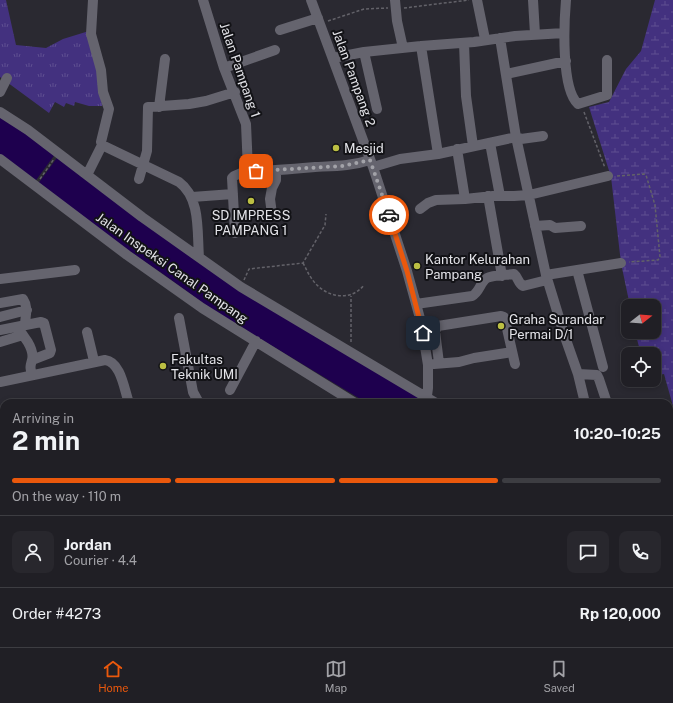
<!DOCTYPE html>
<meta charset="utf-8">
<style>
:root{--surface:#201f25;--page:#28272d;--text:#f1f3f6;--muted:#a2a2a7;--line:#3d3d42;--accent:#ea580c}
body{margin:0;font-family:"Public Sans",sans-serif;background:var(--page);color:var(--text);height:100vh;display:flex;flex-direction:column;font-size:15px;white-space:nowrap}
*{box-sizing:border-box;margin:0}
p{font-size:13px;color:var(--muted)}
.icon{flex:none;width:22px;height:22px;fill:none;stroke:currentColor;stroke-width:2;stroke-linecap:round;stroke-linejoin:round}
.map{position:relative;flex:1;overflow:hidden}
.sheet{position:absolute;left:0px;top:399px;width:673px;height:248px;display:flex;flex-direction:column;background:var(--surface);border-radius:12px 12px 0 0;box-shadow:0 2px 6px #0003,0 0 0 1px var(--line)}
.sheet>*{flex:none}
.needle{width:26px;rotate:73deg}
.fabs{position:absolute;left:621px;top:299px;display:grid;gap:8px}
.fabs a{display:grid;place-items:center;width:40px;height:40px;border-radius:8px;background:var(--surface);box-shadow:0 2px 6px #0003,0 0 0 1px var(--line);font-size:20px}
.pin{position:absolute;display:grid;place-items:center;width:34px;height:34px;color:#fff;margin:-17px;border-radius:8px;box-shadow:0 2px 6px #0006}
.courier{position:absolute;display:grid;place-items:center;width:40px;height:40px;margin:-20px;border:3px solid #ea580c;border-radius:50%;background:#fff;color:#222;box-shadow:0 1px 5px #0007}
.summary em{font-style:normal;font-weight:700}
.summary div{display:flex;flex-direction:column-reverse}
.summary{display:flex;align-items:center;justify-content:space-between;height:68px;padding:0 12px}
h1{font-size:26px;font-weight:700;line-height:30px}
.bar{display:grid;grid-template-columns:repeat(4,1fr);gap:6px 4px;align-content:center;height:48px;padding:0 12px}
.bar i{height:5px;border-radius:3px;background:var(--line)}
.bar .selected{background:var(--accent)}
.bar p{grid-column:span 4}
.line{display:flex;align-items:center;gap:10px;padding:0 12px;border-top:1px solid var(--line)}
.line div{flex:1}
.round{display:grid;place-items:center;flex:none;width:42px;height:42px;border-radius:8px;background:var(--page)}
.menu{display:flex;justify-content:space-around;align-items:center;height:56px;border-top:1px solid var(--line);background:var(--surface);font-size:11px;color:var(--muted)}
.menu a{display:grid;justify-items:center;gap:2px}
.menu .selected{color:var(--accent)}
.map>svg:first-child{display:block}
</style>
<div class="map">
<svg width="673" height="647" viewBox="0 0 673 647">
<defs>
<pattern id="grass-tufts" width="24" height="20" patternUnits="userSpaceOnUse"><rect width="24" height="20" fill="#43317f"/><path d="M3 7l-1-3M5 7V3M7 7l1-3M15 17l-1-3M17 17v-4M19 17l1-3" fill="none" stroke="#5e4f91"/></pattern>
<pattern id="wetland-marsh" width="20" height="14" patternUnits="userSpaceOnUse"><rect width="20" height="14" fill="#43317f"/><path d="M1 5h8M5 5V1M11 12h8M15 12V8" fill="none" stroke="#5e4f91"/></pattern>
</defs>
<rect width="100%" height="100%" fill="#2a2931"/>
<!-- grass -->
<path fill="url(#grass-tufts)" d="M0,0H6L16,45L46,48L63,39L89,31L100,73L102,106H89L75,102L74,106L66,103L64,107L55,102L49,113L0,77Z
M140,643H169L168,647H138Z"/>
<!-- wetland -->
<path fill="url(#wetland-marsh)" d="M655,0H673V406L664,374L654,376V354H641L635,332H654V306H630L621,263L611,177L589,107L609,102L626,69L641,51Z"/>
<!-- water -->
<path fill="#1e004e" d="M0,116L11,122L131,212L421,396V403H367L214,311L163,274L129,251L0,156Z
M669,574L673,575V616L669,614Z
M129,643H147L145,647H128Z"/>
<!-- pier -->
<path fill="#2a2931" d="M56,153L59,155L37,185L34,183Z"/>
<g fill="none" stroke-linecap="round" stroke-linejoin="round">
<!-- path -->
<path stroke="#636269" stroke-width="1.5" stroke-dasharray="3 2" stroke-linecap="butt" d="M404,8L469,0
M328,21L364,9L388,8
M584,112L605,168
M617,176L644,174L646,175L655,205L660,257L658,260L629,262
M40,179L54,159
M303,263C306,268 308,274 312,279C324,297 350,303 364,285
M244,280L249,269L303,263L325,225L326,214
M351,342V296"/>
<!-- minor -->
<path stroke="#65646e" stroke-width="10" d="M203,0L224,68L246,124L248,170L250,171C272,171 293,169 315,167C334,166 352,166 370,160
M311,0L373,167L407,271L421,322L428,365V388L426,403
M395,0L397,21L403,48
M477,0L485,39
M533,0L535,34
M566,0C564,23 561,89 578,104L607,95V60
M280,30L318,18
M500,38L516,137L546,275L565,337L578,374L585,403
M464,43L466,96L473,146
M421,46L438,154
M364,52L377,109
M333,58L364,52L421,46L474,42L515,36L564,33
M224,68L275,50
M506,74L566,61
M0,92L7,78
M159,107L165,59
M0,112L28,130L142,217L241,287L436,403
M490,143L500,196
M102,145L179,182C201,198 197,233 199,257
M457,149L465,199
M0,159L127,255L202,308L355,403
M373,167L400,159L438,154L516,137L521,139L543,136
M87,175L102,145L101,142L109,109L103,92L101,70L91,34L93,0
M139,179L147,151L148,107L189,104L206,101L235,92
M488,196L502,276
M192,197L233,194
M420,209L428,203L436,200L465,199L493,196H514L529,195L608,176
M272,214L270,199L272,188L276,180V171
M535,226L550,225L555,228L581,226
M235,233L232,178L234,176L248,170
M577,270L603,367
M546,275L621,263
M0,279L75,270
M0,303L23,299C29,308 25,316 25,325
M416,304L472,296C480,292 480,282 487,278C492,275 507,275 514,274C518,277 518,283 523,286L547,280
M0,317L27,310
M179,318L193,392L199,403
M16,327C23,334 35,349 32,360C30,367 30,367 32,375
M0,330L41,322L44,323L51,350L50,353L32,360
M87,332L94,361
M0,342L23,335
M439,363L435,331L438,326L501,316L504,317L505,320L515,364
M434,364L459,362L474,358L512,352
M578,374L597,375L599,379L607,403
M0,382L105,360C121,362 124,389 129,403
M230,390L256,341
M669,487H673
M669,533L673,531
M669,560L670,570
M0,572L4,571
M0,592L4,599
M0,621L4,622
M669,621L673,622
M260,643V647
M602,643L603,647
M227,647V643
M363,647L364,643
M467,647V643"/>
</g>
<g fill="none" stroke-linecap="round" stroke-linejoin="round">
<!-- done -->
<path stroke="#a2a2a8" stroke-width="4" stroke-dasharray="0 7.2" d="M256,171L343,166L370,160L389,215"/>
<!-- route -->
<path stroke="#ea580c" stroke-width="5" d="M389,215L407,271L423,333"/>
</g>
<!-- markers -->
<g fill="#bcbf43" stroke="#121216" stroke-width="1.5">
<circle cx="336" cy="148" r="4"/>
<circle cx="251" cy="201" r="4"/>
<circle cx="417" cy="266" r="4"/>
<circle cx="501" cy="326" r="4"/>
<circle cx="163" cy="366" r="4"/>
</g>
<g text-anchor="middle" dominant-baseline="central" stroke-width="4" stroke-linejoin="round" paint-order="stroke">
<!-- street labels -->
<g font-size="13" fill="#e3e3e8" stroke="#121216">
<text transform="translate(240 70) rotate(71)">Jalan Pampang 1</text>
<text transform="translate(354 78) rotate(70)">Jalan Pampang 2</text>
<text transform="translate(172 268) rotate(35)">Jalan Inspeksi Canal Pampang</text>
</g>
<!-- poi labels -->
<g font-size="13" fill="#e3e3e8" stroke="#121216" text-anchor="start">
<text x="344" y="148">Mesjid</text>
<text x="251" y="215" text-anchor="middle">SD IMPRESS<tspan x="251" dy="15">PAMPANG 1</tspan></text>
<text x="425" y="259">Kantor Kelurahan<tspan x="425" dy="15">Pampang</tspan></text>
<text x="509" y="319">Graha Surandar<tspan x="509" dy="15">Permai D/1</tspan></text>
<text x="171" y="359">Fakultas<tspan x="171" dy="15">Teknik UMI</tspan></text>
</g>
</g>
</svg>
<div class="fabs">
<a><svg class="needle" viewBox="-14 -14 28 28"><path d="M0-13l5 13h-10z" fill="#e53935"/><path d="M0 13l5-13h-10z" fill="#a2a2a7"/></svg></a>
<a><svg class="icon" aria-label="locate" viewBox="0 0 24 24"><circle cx="12" cy="12" r="6"/><path d="M12 2v4M12 18v4M2 12h4M18 12h4"/></svg></a>
</div>
<div class="pin" style="left:256px;top:171px;background:#ea580c"><svg class="icon" aria-label="bag" viewBox="0 0 24 24"><path d="M5 8h14l-1 12H6zM9 8a3 3 0 0 1 6 0"/></svg></div>
<div class="pin" style="left:423px;top:333px;background:#1f2937"><svg class="icon" aria-label="home" viewBox="0 0 24 24"><path d="M3 11l9-7 9 7M6 9v11h12V9"/></svg></div>
<div class="courier" style="left:389px;top:215px"><svg class="icon" aria-label="car" viewBox="0 0 24 24"><path d="M5 17H2v-5l4-1 3-4h7l3 4 3 1v5h-3M9 17h6M6 11h13"/><circle cx="7" cy="17" r="2"/><circle cx="17" cy="17" r="2"/></svg></div>
<section class="sheet">
<div class="summary"><div><h1>2 min</h1><p>Arriving in</p></div><em>10:20–10:25</em></div>
<div class="bar"><i class="selected"></i><i class="selected"></i><i class="selected"></i><i></i><p>On the way · 110 m</p></div>
<div class="line" style="height:72px"><a class="round"><svg class="icon" aria-label="person" viewBox="0 0 24 24"><circle cx="12" cy="8" r="4"/><path d="M4 21q1-7 8-7t8 7"/></svg></a><div><b>Jordan</b><p>Courier · 4.4</p></div><a class="round"><svg class="icon" aria-label="chat" viewBox="0 0 24 24"><path d="M4 5h16v11H9l-5 4z"/></svg></a><a class="round"><svg class="icon" aria-label="phone" viewBox="0 0 24 24"><path d="M5 4h4l2 5-3 2q2 4 5 5l2-3 5 2v4C11 20 4 13 5 4z"/></svg></a></div>
<div class="line" style="height:52px"><div>Order #4273</div><b>Rp 120,000</b></div>
</section>
</div>
<nav class="menu">
<a class="selected"><svg class="icon" aria-label="home" viewBox="0 0 24 24"><path d="M3 11l9-7 9 7M6 9v11h12V9"/></svg>Home</a>
<a><svg class="icon" aria-label="map" viewBox="0 0 24 24"><path d="M3 6l6-2 6 2 6-2v14l-6 2-6-2-6 2zM9 4v14M15 6v14"/></svg>Map</a>
<a><svg class="icon" aria-label="saved" viewBox="0 0 24 24"><path d="M7 4h10v16l-5-4-5 4z"/></svg>Saved</a>
</nav>
